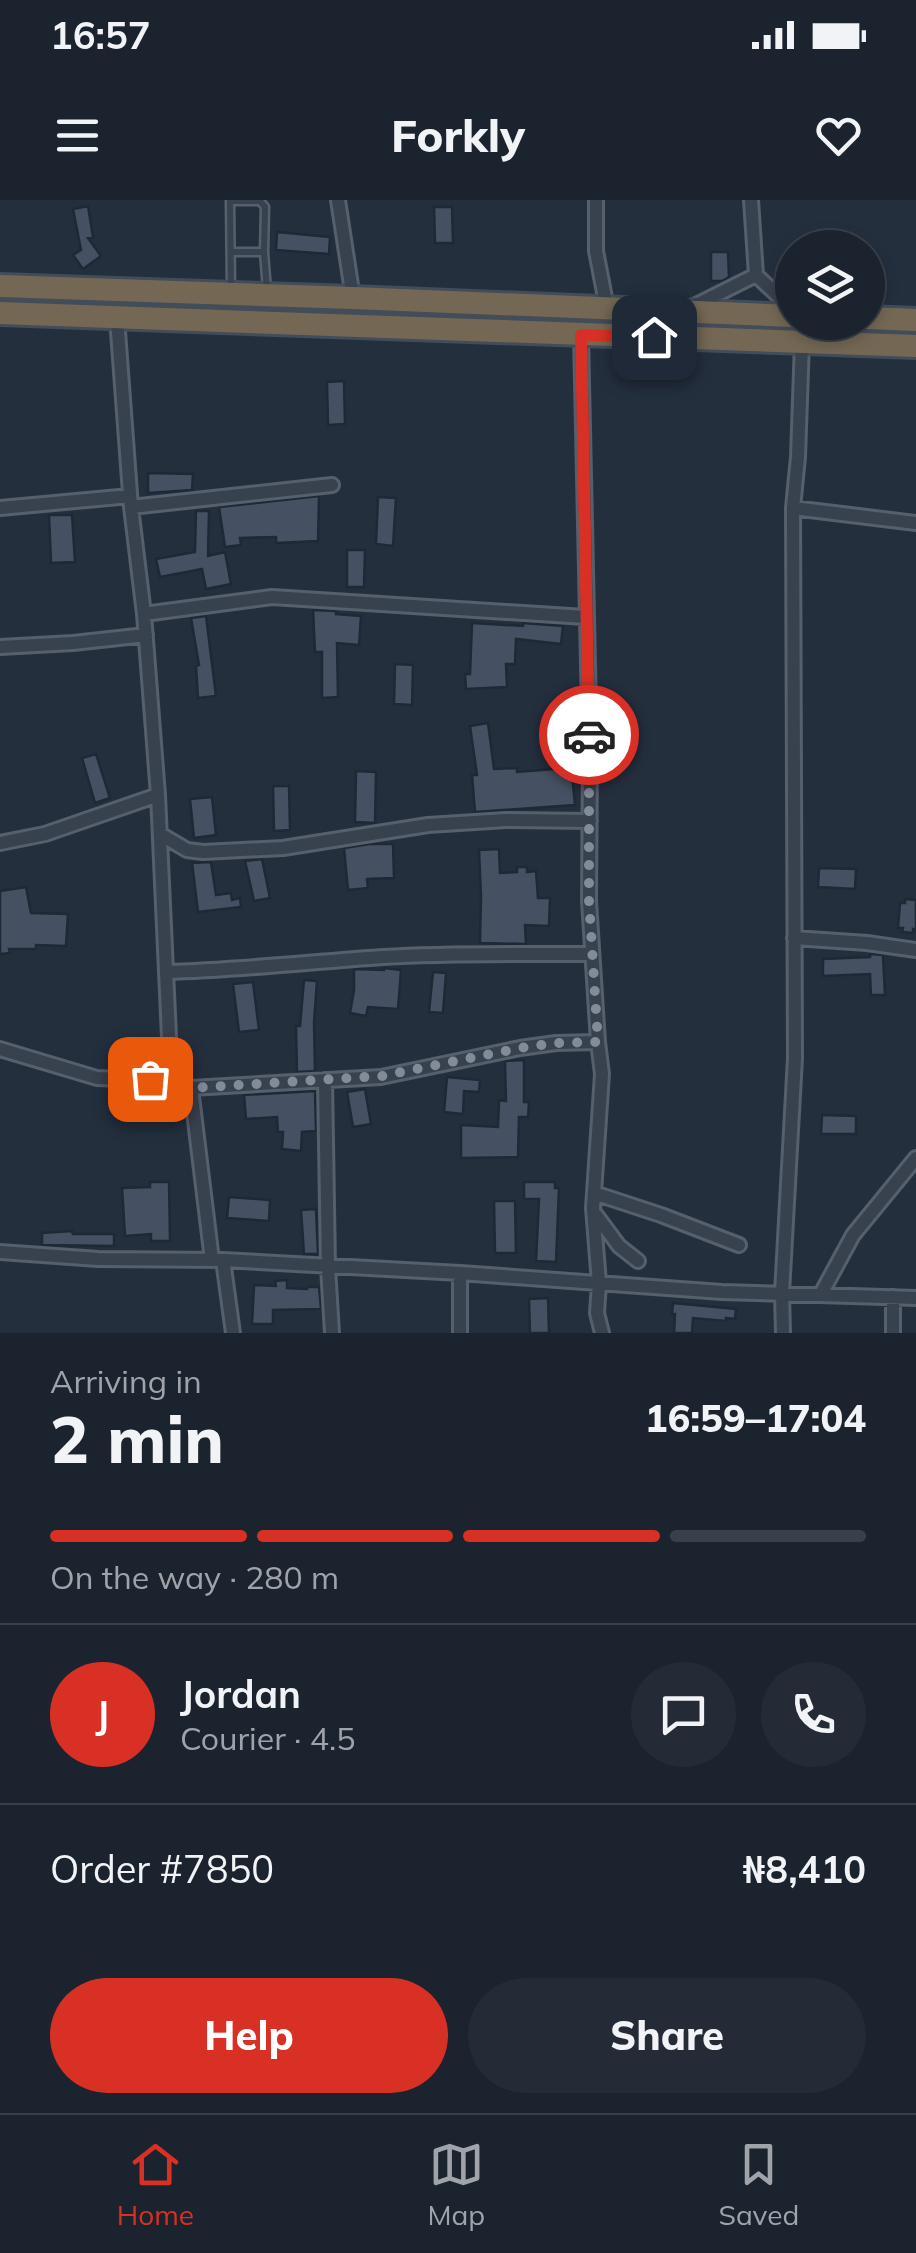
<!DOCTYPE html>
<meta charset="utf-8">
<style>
:root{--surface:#1b232e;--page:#242b36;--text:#f1f3f6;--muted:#a0a4aa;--line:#39404a;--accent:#d93025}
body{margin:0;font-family:Mulish,sans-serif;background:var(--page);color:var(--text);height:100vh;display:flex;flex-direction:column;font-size:38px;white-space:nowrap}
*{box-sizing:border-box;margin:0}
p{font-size:32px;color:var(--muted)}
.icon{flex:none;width:55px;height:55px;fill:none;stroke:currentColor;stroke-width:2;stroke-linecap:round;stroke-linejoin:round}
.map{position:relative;height:1133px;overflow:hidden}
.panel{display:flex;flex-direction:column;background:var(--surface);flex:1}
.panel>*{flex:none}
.buttons{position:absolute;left:775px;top:30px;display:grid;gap:20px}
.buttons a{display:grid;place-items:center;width:110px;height:110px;border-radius:50%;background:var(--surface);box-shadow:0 5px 15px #0003,0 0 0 2px var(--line);font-size:50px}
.pin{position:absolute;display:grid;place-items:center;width:85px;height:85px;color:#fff;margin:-42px;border-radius:20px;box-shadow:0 5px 15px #0006}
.courier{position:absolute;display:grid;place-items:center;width:100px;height:100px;margin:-50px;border:8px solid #d93025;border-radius:50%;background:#fff;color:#222;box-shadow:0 2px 12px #0007}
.summary em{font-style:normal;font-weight:800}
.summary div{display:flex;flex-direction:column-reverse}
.summary{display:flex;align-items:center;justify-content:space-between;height:170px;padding:0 50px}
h1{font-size:65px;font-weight:800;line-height:75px}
.bar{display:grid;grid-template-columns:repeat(4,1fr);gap:15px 10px;align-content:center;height:120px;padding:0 50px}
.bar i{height:12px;border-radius:8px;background:var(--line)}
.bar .current{background:var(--accent)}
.bar p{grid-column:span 4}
.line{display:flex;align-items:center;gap:25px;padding:0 50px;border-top:2px solid var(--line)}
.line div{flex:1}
.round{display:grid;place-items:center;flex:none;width:105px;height:105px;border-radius:52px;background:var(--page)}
.primary-button{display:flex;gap:20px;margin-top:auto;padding:20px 50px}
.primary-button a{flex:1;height:115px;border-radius:60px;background:var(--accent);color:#fff;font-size:40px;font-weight:800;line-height:115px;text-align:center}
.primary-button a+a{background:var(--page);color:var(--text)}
.status{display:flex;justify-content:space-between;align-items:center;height:70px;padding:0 50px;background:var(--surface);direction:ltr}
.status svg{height:28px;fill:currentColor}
header{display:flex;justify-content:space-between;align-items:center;height:130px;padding:0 50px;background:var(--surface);font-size:45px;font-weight:800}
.tabs{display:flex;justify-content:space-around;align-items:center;height:140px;border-top:2px solid var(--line);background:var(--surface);font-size:28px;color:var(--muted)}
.tabs a{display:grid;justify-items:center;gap:5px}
.tabs .current{color:var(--accent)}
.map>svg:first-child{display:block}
</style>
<div class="status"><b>16:57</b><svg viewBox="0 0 49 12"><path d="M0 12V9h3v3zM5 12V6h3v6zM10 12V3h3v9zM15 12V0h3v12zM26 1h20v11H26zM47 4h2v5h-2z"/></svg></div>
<header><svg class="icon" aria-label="menu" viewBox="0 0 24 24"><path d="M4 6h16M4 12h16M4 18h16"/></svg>Forkly<svg class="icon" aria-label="heart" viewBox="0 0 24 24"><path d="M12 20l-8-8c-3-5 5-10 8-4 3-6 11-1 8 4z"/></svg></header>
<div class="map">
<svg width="916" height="1133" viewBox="0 0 916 1133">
<rect width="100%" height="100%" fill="#242f3e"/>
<!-- building -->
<path fill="#455162" stroke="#1f2835" stroke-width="2.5" d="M88,6L93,37L88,38L101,56L83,69L73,55L81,50L73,9Z
M434,7H452L453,43H435Z
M277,32L330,37L329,54L276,50Z
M711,52H728L729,77L722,81H711Z
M344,181L345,224L328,225L327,182Z
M148,273L193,274L192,290L148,293Z
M319,296L318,341L276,343V337L240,338L241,345L225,347L219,307Z
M378,297L396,298L393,346L376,344Z
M196,311H209L208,356L225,352L231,384L206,389L202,369L160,377L156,359L195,352Z
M49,315H72L75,362L51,363Z
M347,350H365L364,387H347Z
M313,410L336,411V414L361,416L359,445L337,443L338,497L322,498V452H315Z
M206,416L216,496L198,498L196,466L199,465L191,418Z
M472,423L523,426V423L563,426L561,444L516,439L515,464H506L507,487L466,489L465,474H470Z
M395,464L413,465L412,505L394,504Z
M488,523L494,569L517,568V572L554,569V566L571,564L575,605L475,612L472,575H477L470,526Z
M96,554L110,598L95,603L82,558Z
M356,571L376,572L375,623L355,622Z
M273,586H289L290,630L274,631Z
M212,597L216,635L194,638L190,599Z
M370,644H393L394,678L367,679L368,688L348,690L344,648Z
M499,649L500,673L517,672V667H527V672L536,671L538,698H550L549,726L525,725L526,744L480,743L481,696L479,650Z
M262,659L270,698L254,701L245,661Z
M211,662L216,695L231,693L232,700L240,698L241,707L198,712L192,663Z
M819,668L856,669L855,689L818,687Z
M26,687L31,713L68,714L66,746L36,745V749H9L10,753L0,754V691Z
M905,699L916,700V730L913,729V733L902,732L903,728H898L900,703H905Z
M870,754L883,755L885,795H871L870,774L823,776V759L870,757Z
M384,768L401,770L398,809L368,807L366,816L350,813L354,790V769L384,770Z
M433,772L446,773L443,813L429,812Z
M304,780L317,781L314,822L315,871L297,872L296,826H300Z
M253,782L259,830L239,832L233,784Z
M524,860V902H529L528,917H519L518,957L461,958V925L498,927L499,900L506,901L505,861Z
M447,877L480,880L479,892L464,891L463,914L444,912Z
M365,889L371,924L353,927L347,892Z
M315,891L316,931L302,932L301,951L282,949L283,932H278L277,917L246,919L244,895Z
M822,915L856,916V934H821Z
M150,982H169L170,1040L168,1041H151V1034L125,1036L122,988L150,987Z
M524,982H555V988H559L556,1062L536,1061L539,999H524Z
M229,997L270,1000L269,1021L227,1018Z
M494,1001H515L516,1053H495Z
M316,1009L318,1054H304L301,1010Z
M72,1031L73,1034H114V1046L42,1045V1033Z
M287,1080V1088L307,1089V1087H319L321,1109L273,1110V1124H252L254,1085L276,1086L275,1081Z
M548,1098L549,1133H530L529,1099Z
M673,1103L736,1109L735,1119L726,1118V1121L693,1118L692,1133H674L675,1114H672Z"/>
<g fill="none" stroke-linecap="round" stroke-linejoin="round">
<defs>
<path id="lane" d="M230,1H260L265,7L264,52L267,90
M230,1L231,88
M231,52H264"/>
<path id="street" d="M338,0L353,98
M596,0V51L607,108
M751,0L756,75L792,109
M692,107L756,75
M117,118L131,307L144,414L158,595L171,881
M581,135L590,558L589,701L598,842
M131,307L332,285
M0,308L130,296
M793,308L916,323
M144,414L272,397L585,417
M0,447L73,443L146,435
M160,634L187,650L203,652L283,648L428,625L506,620L590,621
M0,643L45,634L158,595
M794,738L867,743L916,750
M166,772C239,770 310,762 383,757C452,753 522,754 592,754
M0,849L97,878L171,881L191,888L212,1060
M325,880L328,1067L332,1133
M191,888L381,877L520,848L556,843L598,842L602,874L593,1008L599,1083L597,1113L602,1133
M594,993L661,1015L739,1045
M596,1015L619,1046L638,1061
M0,1052L98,1059L223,1060L460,1073L722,1092L916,1098
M223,1060L233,1133
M821,1094L853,1035L916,958
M460,1133V1073
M783,1133L782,1093L795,858L793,308L798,257L802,142
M893,1133V1097"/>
<path id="highway" d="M0,86L353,98L792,116
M0,113L916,146
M868,118L916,120"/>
</defs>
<!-- lane casing -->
<use href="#lane" stroke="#565f6c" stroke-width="11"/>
<!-- street casing -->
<use href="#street" stroke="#565f6c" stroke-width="18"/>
<!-- highway casing -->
<use href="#highway" stroke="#434c59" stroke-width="28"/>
<!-- lane -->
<use href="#lane" stroke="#38414e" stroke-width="6"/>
<!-- street -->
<use href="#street" stroke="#38414e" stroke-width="12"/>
<!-- highway -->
<use href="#highway" stroke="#746855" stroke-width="22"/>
</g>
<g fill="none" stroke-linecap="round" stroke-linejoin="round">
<!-- done -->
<path stroke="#828b98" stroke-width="10" stroke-dasharray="0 18" d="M150,879L171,881L191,888L382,876L520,848L556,843L598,842L589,701V535"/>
<!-- route -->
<path stroke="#d93025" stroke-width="12" d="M589,535L581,135L654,137"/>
</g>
</svg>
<div class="buttons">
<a><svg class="icon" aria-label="layers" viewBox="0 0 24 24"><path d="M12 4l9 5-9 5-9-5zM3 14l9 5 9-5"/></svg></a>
</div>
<div class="pin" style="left:150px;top:879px;background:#ea580c"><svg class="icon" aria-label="bag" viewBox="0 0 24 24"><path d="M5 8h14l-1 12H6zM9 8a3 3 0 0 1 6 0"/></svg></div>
<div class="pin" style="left:654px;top:137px;background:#1f2937"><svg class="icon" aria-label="home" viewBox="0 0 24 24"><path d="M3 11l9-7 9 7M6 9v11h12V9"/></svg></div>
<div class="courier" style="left:589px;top:535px"><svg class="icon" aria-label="car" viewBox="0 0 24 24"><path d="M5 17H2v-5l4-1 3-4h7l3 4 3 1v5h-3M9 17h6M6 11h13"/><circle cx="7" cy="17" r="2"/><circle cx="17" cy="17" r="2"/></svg></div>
</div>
<section class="panel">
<div class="summary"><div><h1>2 min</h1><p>Arriving in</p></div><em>16:59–17:04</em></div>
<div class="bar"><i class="current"></i><i class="current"></i><i class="current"></i><i></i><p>On the way · 280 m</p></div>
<div class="line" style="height:180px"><b class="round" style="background:var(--accent);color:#fff">J</b><div><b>Jordan</b><p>Courier · 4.5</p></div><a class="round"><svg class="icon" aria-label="chat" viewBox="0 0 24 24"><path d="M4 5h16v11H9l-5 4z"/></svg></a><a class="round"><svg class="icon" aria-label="phone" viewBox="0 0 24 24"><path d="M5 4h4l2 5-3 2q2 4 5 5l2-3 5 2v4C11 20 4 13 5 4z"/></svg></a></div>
<div class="line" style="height:130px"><div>Order #7850</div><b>₦8,410</b></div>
<div class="primary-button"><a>Help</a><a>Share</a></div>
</section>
<nav class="tabs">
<a class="current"><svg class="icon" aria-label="home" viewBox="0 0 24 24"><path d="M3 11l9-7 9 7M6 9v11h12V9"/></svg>Home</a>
<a><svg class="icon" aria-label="map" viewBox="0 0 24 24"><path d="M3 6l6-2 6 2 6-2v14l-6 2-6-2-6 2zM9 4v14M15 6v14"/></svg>Map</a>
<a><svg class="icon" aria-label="saved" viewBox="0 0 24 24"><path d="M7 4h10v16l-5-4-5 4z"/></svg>Saved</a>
</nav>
